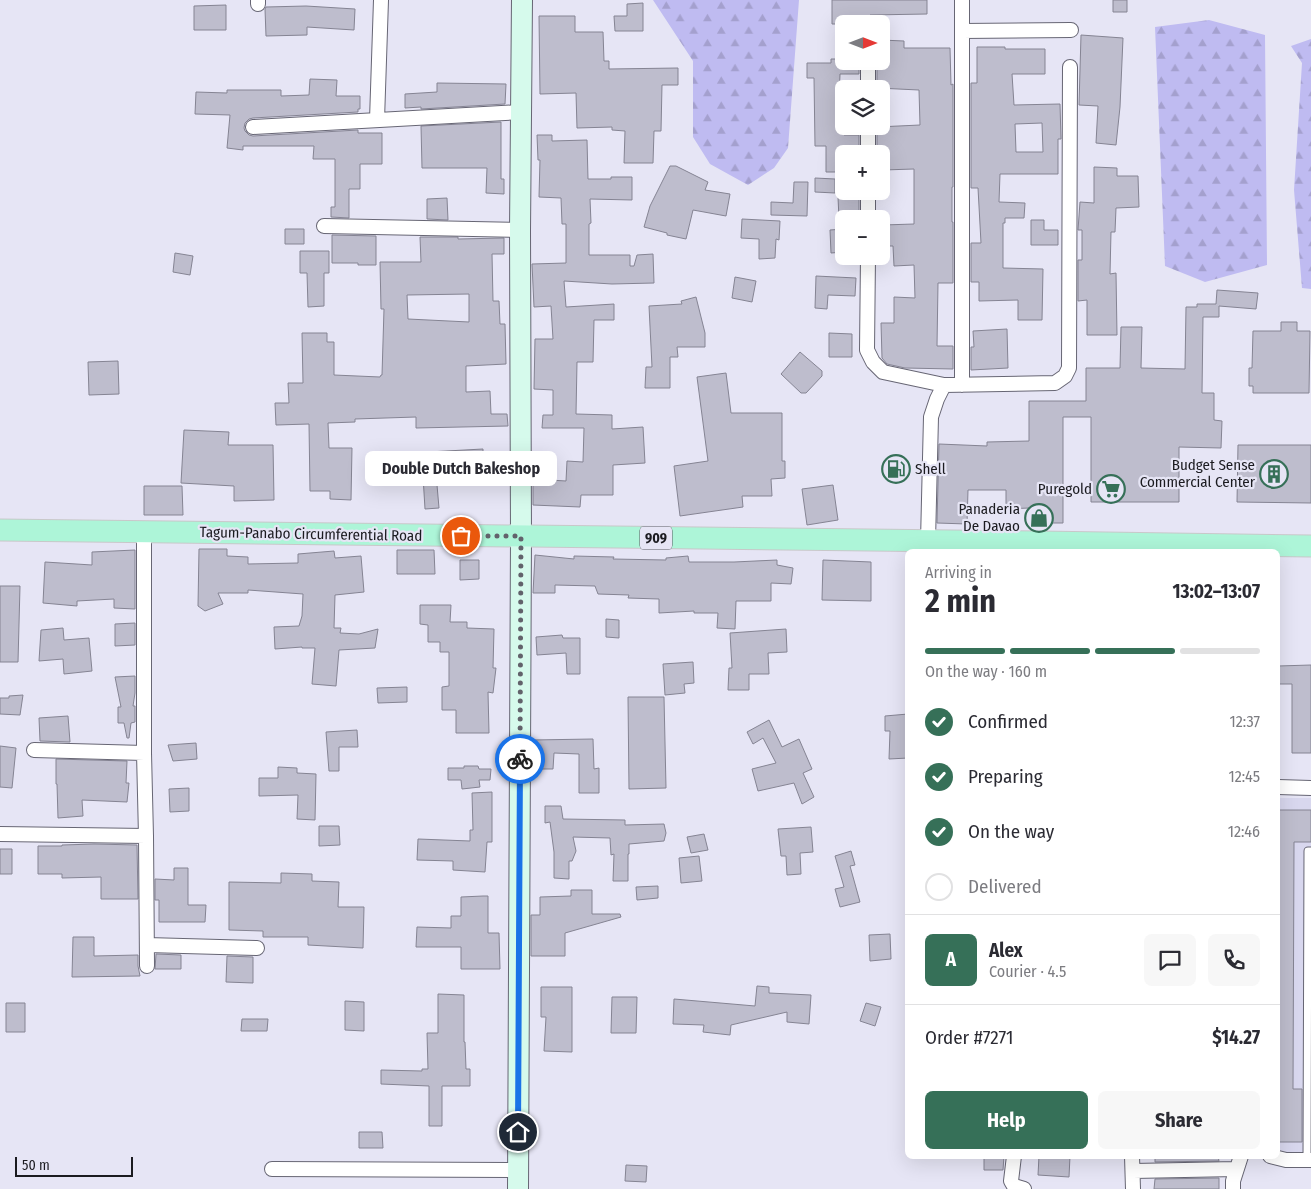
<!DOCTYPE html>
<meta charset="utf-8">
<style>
:root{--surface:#fff;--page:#f7f7f7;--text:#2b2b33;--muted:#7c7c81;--line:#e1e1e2;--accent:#367058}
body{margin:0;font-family:"Fira Sans Condensed",sans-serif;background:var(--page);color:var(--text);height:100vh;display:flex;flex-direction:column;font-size:19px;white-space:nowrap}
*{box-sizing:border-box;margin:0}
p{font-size:16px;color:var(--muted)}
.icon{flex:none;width:28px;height:28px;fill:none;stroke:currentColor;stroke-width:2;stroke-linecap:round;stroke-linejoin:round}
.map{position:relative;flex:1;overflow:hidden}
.sheet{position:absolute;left:905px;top:549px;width:375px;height:610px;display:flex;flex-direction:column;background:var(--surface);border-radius:8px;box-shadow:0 5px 20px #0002}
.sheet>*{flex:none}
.needle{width:32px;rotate:90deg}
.buttons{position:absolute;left:835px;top:15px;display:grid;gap:10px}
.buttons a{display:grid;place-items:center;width:55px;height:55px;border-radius:8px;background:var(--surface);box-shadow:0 5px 20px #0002;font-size:25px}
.scale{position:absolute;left:15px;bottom:12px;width:118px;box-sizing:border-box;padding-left:5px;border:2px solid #1b1b20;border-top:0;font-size:14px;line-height:18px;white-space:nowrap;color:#1b1b20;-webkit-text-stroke:4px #e6e5f5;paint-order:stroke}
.pin{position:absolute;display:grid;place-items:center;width:42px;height:42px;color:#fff;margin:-21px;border:2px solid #fff;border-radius:50%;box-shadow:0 1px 5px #0007}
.courier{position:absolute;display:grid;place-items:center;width:50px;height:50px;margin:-25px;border:4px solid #1a73e8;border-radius:50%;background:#fff;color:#222;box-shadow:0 1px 6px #0007}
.bubble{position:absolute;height:35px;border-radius:8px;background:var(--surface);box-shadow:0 5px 20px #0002;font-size:16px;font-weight:700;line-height:35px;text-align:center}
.headline em{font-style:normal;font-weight:700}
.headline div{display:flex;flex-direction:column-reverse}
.headline{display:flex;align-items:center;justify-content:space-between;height:85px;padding:0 20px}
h1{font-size:32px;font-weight:700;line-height:38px}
.bar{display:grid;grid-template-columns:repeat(4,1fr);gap:8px 5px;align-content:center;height:60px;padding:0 20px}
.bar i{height:6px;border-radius:4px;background:var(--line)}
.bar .selected{background:var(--accent)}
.bar p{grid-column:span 4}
.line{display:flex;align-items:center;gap:12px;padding:0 20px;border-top:1px solid var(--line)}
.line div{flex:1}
.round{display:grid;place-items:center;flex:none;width:52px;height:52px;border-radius:8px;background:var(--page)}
ol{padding:0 20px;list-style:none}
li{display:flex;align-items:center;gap:15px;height:55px}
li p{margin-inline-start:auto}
li .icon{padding:5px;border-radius:50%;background:var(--accent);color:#fff;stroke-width:4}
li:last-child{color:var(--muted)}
li i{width:28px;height:28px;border:2px solid var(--line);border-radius:50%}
.button{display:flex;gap:10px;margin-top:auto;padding:10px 20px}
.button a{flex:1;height:58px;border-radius:8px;background:var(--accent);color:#fff;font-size:20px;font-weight:700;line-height:58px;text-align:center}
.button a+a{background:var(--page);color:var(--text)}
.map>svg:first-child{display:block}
</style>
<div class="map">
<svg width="1311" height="1189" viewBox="0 0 1311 1189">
<defs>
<pattern id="forest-firs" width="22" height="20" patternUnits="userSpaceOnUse" patternTransform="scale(1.25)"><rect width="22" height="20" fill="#bfbbf1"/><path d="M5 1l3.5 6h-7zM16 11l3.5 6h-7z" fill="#a4a0ce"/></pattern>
</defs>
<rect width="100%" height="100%" fill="#e6e5f5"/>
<!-- built -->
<path fill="#d8d7ee" d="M1278,798H1311V1153L1286,1152L1278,1150Z"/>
<!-- forest -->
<path fill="url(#forest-firs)" d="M653,0H799L788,148L774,168L748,185L710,164L693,137V61Z
M1209,20L1265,35L1267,265L1205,282L1165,266L1155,27Z
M1311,39V289L1302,288L1294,190L1302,63L1291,46Z"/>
<!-- building -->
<path fill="#bebdcd" stroke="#858493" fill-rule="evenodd" d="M832,0H927V14L870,15V24H832Z
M1113,0H1127V12H1113Z
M643,3V31H615L614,16H627V4Z
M226,5V30H194V6Z
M306,6L355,9L354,30L307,27V35L266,36L265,9L266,7Z
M539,16H575V32H603L604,61H609V69L678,68V85H662L661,131H654L653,163H624L625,131L612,130V127L577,128L576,93L540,94Z
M1081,35L1123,38L1120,107L1116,145L1096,143L1098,106L1079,105Z
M881,40L904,41V48H950L951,85L953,84V187H952V222H953V283H938L937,346H953V369L905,368L887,364L882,358L881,323H894V297L915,298L914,265L894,266L893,246H884L883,225L914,224V169L883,170L882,154H877V127L920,125L919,90L877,88V61H881Z
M977,47H1005V49H1045V74H1012L1014,105L1060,104L1061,139H1058V174H1000L999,202L1025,203L1024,218H1005V223H1003V268L1043,269L1042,320H1018V300L979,301V282H971V243H981L978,188H971V83H977ZM1042,123L1043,152H1016L1015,124Z
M831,59H844V61L859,62V74H840L839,100L844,101V135H859V154H844V172H826V146H815L814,78H807V63H831Z
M310,79L337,80L336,96H360V109H358V112L253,118L249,119L245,123L244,128L245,131L249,135L253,136L358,130V133H382V164H360V189H349V218L331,217V207H335V159H313L314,146H243V150L227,148L230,115L195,114L196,92L227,93V90H281V96L309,95Z
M437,83L506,84L505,104L421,109V107L405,108V94L437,92Z
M501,122V179H504V194L486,193L487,168H422L421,126Z
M537,135H552V141L587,140L588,179H611V177H632V200L590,199L591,223L589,224V255H630V266H634L637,255L653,254L654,283L612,284L564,281L566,307L614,304V320H594L593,362H577L576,414L612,415V429L643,427L645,463L613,465V495H581L580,507L533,505V479L566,481L567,461L583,462L584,428H542L543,415H553V390L534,389L535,339H553L551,306L534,307L532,264L566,263V224H562L561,198L539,197L540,160H538Z
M670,166H676L708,182L705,190L730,194L726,216L693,210L686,239L667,235V233L644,227L650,206Z
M1094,167L1117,168V176H1138L1139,207L1116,208L1115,232H1111L1110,274L1116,273L1117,335H1087V300L1078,301V260H1082V230H1078L1080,202L1094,203Z
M815,178L835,179V193L815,192Z
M794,182H808L807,216L771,215V202L793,203Z
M838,197H859V219H839Z
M447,198L448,220L427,219V199Z
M742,219L780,221L779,240L776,239L775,258L759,259V239L741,238Z
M1031,220H1044V230H1058V245H1031Z
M285,229H304V244H285Z
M844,229V252L831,253L830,230Z
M332,235L376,236V265H358V263H332Z
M420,237H458V239L504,238V254H492L493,301H499L500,324H505L506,364L466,366V392L490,391L491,414H507L508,426L416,428V417L355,419V422L328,423L329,448H352L351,500L330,499V491H310L309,424L276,425L275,403H289L288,383H303L302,333H327V342H334V375L380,377L381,375H382L384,309H381L380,262H421ZM469,294V322L408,319L407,295Z
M300,251H329V273H324V306L308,307L307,273H300Z
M175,253L193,256L190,275L173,272Z
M816,276L856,278L855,296L828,295L827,309L815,308Z
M735,277L756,281L752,302L732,298Z
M1217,290L1258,293L1256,309L1219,306V317H1203L1202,393H1214V420L1222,421L1221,448L1179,447V502H1091V417H1063V523H1029V508L1006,509V490H968L967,524L937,523L939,444L987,446V442L1029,441V401H1086V368H1120L1121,327H1142L1141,368L1185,369L1186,307H1197V304H1216Z
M696,297L705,333V347H677L678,357H670V388H645L646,367H652L649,306L682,304L681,301Z
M1281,322H1297V331H1310L1309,393H1253V386H1249V368H1252L1253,331H1281Z
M1007,329L1008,368L971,370V347H974L973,331Z
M829,333L852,334V357H829Z
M800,352L822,371V376L806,393H801L781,374Z
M118,361L119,394L89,395L88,362Z
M726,373L731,413H782V461H785V478L771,479L772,496H742L743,507L680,516L674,466L708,461L697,377Z
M184,430L229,432L228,445H273L274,500L234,501V486L181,483Z
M1238,445H1311V503L1237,502Z
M483,449V485L459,484L437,485L439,508L425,509L423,476H430L428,452Z
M833,485L838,520L807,525L802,489Z
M144,486H182L183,515H144Z
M199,549H227V556L248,557V564L298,563V554L334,551L335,558L361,556L364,592L335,595L334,628H341L340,633L359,634L378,629L375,648L339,650L336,686L312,684L315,648H302V647L275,649L274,627L299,626L302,616L303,594L248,590V593H218L223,604L205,611L198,606Z
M135,550V609L114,608V599L77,601V606L43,603L45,562L92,565V552Z
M397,550H434L435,574H397Z
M535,555L574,559V556L614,557L613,559L666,560V558L688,556L689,562H734L777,560V565L793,568L791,584L771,583V601H736L735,629L717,628L718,613H694V611L659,613V599L628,598L629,595L598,594L595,586L555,585V593H533Z
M460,560H479V579L460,580Z
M823,560L871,562V601L822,600Z
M0,586H20L18,662H0Z
M420,605H451L450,622H467V628L494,629L493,668H496L493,693L488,692L489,733H456V710H442V687L449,686V652H440V642H428V625L420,624Z
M606,619L619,620V638L606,637Z
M135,623V645L115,646V624Z
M63,628L64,640L89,638L92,671L64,674L63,659L39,661L41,630Z
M786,629L787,652L768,653L769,674H749V690H728L729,668H732L730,633Z
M562,635L563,638H580V674H567L566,653L537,655L536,637Z
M693,662L694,683L684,684L685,693L665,695L663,664Z
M1311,665V753H1292V684H1278V666Z
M135,676V693L133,706H135V722L131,723L129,738H127L124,723H118V707H121L115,677Z
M407,687V702L378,703L377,688Z
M23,695L20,715L0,714V698H9V696Z
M628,697H664L666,788L629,789Z
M908,714V758L889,759L890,731H885V716Z
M68,716L70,742L40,741L39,718Z
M769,720L782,747L799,739L812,769L803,773L814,797L802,804L794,783L758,791L752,769L776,763L763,738L753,744L747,732Z
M357,730L358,747H339V771H329L326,732Z
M593,739L594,769L599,768V793H579V754L554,753L553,769H532V740Z
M196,743L197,759L173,761L168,745Z
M0,746L16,748L12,788L0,787Z
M56,759L127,761L126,783H129L127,802L82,800L83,816L58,818L57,784H56Z
M464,766H478L479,769H491L490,780H479L480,787L462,789L461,780H448V768H464Z
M278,767L297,768V773L316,774L315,820L297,819L298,795L259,796V778H278Z
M189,788V811L170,812L169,789Z
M492,792V842H487L485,872L453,870V861L417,860L418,839L470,841V830H473L472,793Z
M545,806H561L563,819L625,820V825L664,824L666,833L664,841L629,844V854H628V881H613L614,854L611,855L610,838L573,837L576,851L572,861H569V879L554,878V852L550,822L545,823Z
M1278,810H1311V842H1294L1293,1089H1302V1142H1278Z
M319,826H339L340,845L319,846Z
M811,827L813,852L800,853L801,874L787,875L786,856H781L778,829Z
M704,834L708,850L691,853L687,837Z
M94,844L137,845L138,899H101V877L62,878V874H38V846H62V845Z
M0,849H12V874H0Z
M851,851L855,865L850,866L860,902L840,907L835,889L844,887L835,856Z
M699,856L702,881L681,883L679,858Z
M174,868H188V905H206L205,922H159V900H155V879L174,880Z
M281,873L312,874V881L339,882L338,907H364L363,948L308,945V937H263V931L229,930V882L281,883Z
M658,886V898L637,900L636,887Z
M571,890H592V914H620L621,917L565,933V956H531V915H540V897L571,896Z
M483,896H488V933H499L500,969H461V947H416L417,927L451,928V916H461V897Z
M890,934L891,959L870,961L869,935Z
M73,937H94V956L138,955V966L140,976L72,977Z
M156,954L181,955V969H155Z
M227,956L253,957V983L226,982Z
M757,986L769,987V993L811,995L809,1024L787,1022V1012L731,1025L730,1035L703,1032L704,1025L673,1024L674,999L755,1006Z
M541,987H572V1052L544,1051L546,1017H541Z
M438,994L464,995V1042H465L466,1069H470V1086H442V1126H429V1086L381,1084V1070L422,1071V1069H428L427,1033H438Z
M612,997H637L636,1033H611Z
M345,1001L364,1002V1031L345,1030Z
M6,1003H25V1032H6Z
M866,1003L881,1007L875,1026L860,1021Z
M242,1019H268L267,1031H241Z
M359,1132H382L383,1148H359Z
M984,1156H1004L1003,1170H984Z
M1039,1156H1070L1069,1177L1038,1175Z
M1155,1156H1218L1219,1161L1155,1162Z
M626,1165L647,1166L646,1182L625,1181Z
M1219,1178V1189H1154L1155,1179Z"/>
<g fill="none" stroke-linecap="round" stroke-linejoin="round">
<defs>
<path id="lane" d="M1307,1161L1308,851H1311"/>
<path id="street" d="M258,0V4
M962,31L1071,30
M868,89V61
M377,120L381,0
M253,127L521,112
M868,154V126
M868,219V191
M324,226L520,230
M868,256L867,350L873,362L883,372L944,385
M962,385V0
M144,532V753L146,836L147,966
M928,541L931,417L937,399L944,385L1055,383L1065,376L1069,368L1070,67
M34,750L144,753
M1278,787L1311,788
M0,834L146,836
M147,945L257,948
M1014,1156L1011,1181L1014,1186L1024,1189
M1132,1156L1133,1189
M1270,1156L1286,1160H1311
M272,1169L518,1170
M1133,1171L1236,1169
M1233,1189V1181L1241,1156"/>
<path id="secondary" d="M518,1189L521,537L520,230L522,0"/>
<path id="primary" d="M0,530L1040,542L1311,546"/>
</defs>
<!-- lane casing -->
<use href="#lane" stroke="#676674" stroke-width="9"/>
<!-- street casing -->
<use href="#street" stroke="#676674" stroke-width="16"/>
<!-- secondary casing -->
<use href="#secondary" stroke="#676674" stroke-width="22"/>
<!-- primary casing -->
<use href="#primary" stroke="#c8c8c9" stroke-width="23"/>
<!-- lane -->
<use href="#lane" stroke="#fff" stroke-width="7"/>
<!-- street -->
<use href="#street" stroke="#fff" stroke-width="14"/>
<!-- secondary -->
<use href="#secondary" stroke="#d6faec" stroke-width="20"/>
<!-- primary -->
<use href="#primary" stroke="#adf5d8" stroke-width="21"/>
</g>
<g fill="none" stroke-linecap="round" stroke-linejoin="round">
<!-- done -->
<path stroke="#62626b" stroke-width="5" stroke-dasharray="0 9" d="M461,536H521L520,759"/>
<!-- route -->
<path stroke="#1a73e8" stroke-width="6" d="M518,1132L520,759"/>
</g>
<!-- icons -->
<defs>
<symbol id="fuel-ring" viewBox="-11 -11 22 22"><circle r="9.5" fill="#e6e5f5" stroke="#367058" stroke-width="1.5"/><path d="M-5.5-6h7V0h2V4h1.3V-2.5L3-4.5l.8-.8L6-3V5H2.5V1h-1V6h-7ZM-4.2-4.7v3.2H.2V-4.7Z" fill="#367058"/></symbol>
<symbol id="building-ring" viewBox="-11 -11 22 22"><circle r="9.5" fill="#e6e5f5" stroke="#367058" stroke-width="1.5"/><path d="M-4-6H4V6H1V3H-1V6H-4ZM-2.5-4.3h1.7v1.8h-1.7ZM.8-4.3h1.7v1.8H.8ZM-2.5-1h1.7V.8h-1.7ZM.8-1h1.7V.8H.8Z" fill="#367058"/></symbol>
<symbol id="supermarket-ring" viewBox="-11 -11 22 22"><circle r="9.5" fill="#e6e5f5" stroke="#367058" stroke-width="1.5"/><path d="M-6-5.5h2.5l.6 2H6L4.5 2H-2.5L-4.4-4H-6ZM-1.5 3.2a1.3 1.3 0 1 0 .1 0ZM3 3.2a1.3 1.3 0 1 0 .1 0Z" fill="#367058"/></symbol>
<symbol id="shop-ring" viewBox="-11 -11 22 22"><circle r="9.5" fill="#e6e5f5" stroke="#367058" stroke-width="1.5"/><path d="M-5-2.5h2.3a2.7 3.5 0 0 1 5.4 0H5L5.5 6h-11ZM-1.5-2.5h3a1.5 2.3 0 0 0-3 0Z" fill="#367058"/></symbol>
</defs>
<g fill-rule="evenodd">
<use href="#fuel-ring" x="880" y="453" width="32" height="32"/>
<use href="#building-ring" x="1258" y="458" width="32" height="32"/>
<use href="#supermarket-ring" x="1095" y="473" width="32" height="32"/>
<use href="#shop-ring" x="1023" y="502" width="32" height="32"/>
</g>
<g text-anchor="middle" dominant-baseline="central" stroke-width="4.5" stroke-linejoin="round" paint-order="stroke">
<!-- shield labels -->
<rect fill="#e6e5f5" stroke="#585860" stroke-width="1" x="640" y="526.5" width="32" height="23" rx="4"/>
<g font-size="14" font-weight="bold" fill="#1b1b20">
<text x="656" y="538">909</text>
</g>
<!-- poi labels -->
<g font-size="15" fill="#1b1b20" stroke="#e6e5f5" text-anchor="end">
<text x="1255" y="465">Budget Sense<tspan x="1255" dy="17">Commercial Center</tspan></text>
<text x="915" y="469" text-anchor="start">Shell</text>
<text x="1092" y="489">Puregold</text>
<text x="1020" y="509">Panaderia<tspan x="1020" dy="17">De Davao</tspan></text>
</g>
<!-- street labels -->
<g font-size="15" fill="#1b1b20" stroke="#e6e5f5">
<text transform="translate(311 534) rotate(1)">Tagum-Panabo Circumferential Road</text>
</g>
</g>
</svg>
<div class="buttons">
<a><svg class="needle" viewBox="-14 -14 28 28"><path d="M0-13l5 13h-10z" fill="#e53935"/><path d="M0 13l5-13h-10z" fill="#7c7c81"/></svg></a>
<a><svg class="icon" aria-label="layers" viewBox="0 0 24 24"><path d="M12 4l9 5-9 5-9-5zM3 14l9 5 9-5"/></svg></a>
<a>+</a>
<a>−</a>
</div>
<div class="scale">50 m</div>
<div class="pin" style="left:461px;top:536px;background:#ea580c"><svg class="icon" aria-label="bag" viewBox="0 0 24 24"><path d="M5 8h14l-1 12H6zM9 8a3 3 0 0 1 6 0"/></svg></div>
<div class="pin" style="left:518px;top:1132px;background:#1f2937"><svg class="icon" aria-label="home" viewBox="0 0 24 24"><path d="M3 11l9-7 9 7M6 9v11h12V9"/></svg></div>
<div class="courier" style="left:520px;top:759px"><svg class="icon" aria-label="bike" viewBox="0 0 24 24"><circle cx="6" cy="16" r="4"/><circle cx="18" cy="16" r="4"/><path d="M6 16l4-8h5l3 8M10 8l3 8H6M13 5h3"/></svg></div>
<div class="bubble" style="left:365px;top:451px;width:192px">Double Dutch Bakeshop</div>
<section class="sheet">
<div class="headline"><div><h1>2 min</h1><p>Arriving in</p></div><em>13:02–13:07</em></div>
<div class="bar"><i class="selected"></i><i class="selected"></i><i class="selected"></i><i></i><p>On the way · 160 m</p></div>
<ol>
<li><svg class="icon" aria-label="check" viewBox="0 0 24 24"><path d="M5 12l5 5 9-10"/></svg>Confirmed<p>12:37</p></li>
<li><svg class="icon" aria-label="check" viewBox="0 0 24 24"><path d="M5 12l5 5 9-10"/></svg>Preparing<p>12:45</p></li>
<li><svg class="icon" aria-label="check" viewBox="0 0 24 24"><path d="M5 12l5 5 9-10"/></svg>On the way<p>12:46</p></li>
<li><i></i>Delivered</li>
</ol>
<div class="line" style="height:90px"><b class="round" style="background:var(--accent);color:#fff">A</b><div><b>Alex</b><p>Courier · 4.5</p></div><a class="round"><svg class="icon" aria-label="chat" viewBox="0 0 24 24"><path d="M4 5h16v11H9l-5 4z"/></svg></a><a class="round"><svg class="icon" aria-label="phone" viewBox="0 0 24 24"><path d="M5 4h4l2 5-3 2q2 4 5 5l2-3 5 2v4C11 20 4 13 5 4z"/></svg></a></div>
<div class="line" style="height:65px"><div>Order #7271</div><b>$14.27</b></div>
<div class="button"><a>Help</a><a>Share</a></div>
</section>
</div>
